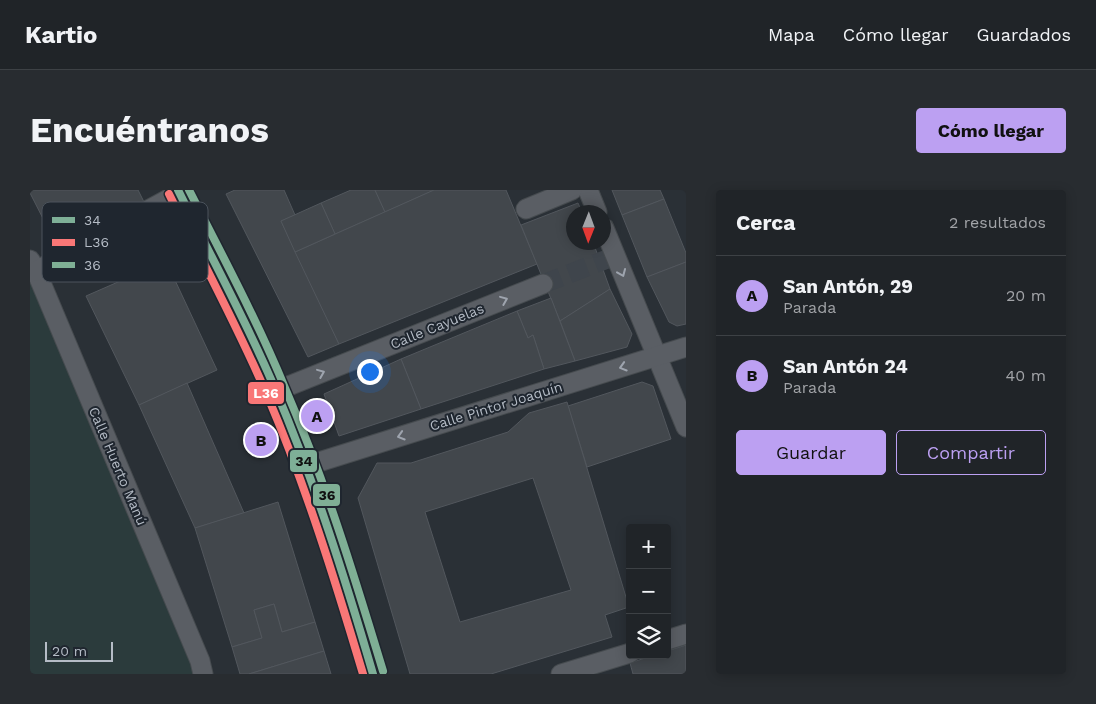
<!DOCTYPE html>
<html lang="es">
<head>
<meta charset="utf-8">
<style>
	:root { --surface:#202428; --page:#282c30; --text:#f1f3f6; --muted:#a2a4a8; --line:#3d4145; --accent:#bca0f2 }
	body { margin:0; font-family:"Work Sans",sans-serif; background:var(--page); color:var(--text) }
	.controls { position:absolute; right:15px; bottom:15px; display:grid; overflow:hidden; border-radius:5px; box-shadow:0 2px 12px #0003 }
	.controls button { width:45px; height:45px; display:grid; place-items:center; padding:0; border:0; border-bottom:1px solid var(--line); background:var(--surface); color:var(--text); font:25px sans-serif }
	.compass { position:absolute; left:536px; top:15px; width:45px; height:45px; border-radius:50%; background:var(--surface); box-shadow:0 2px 12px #0003; rotate:181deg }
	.scale { position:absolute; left:15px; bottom:12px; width:68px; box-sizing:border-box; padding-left:5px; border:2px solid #b5bcc6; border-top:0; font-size:14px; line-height:18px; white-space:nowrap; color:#b5bcc6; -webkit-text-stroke:4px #1f262f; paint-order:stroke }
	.you { position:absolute; left:339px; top:181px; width:18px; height:18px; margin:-12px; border:4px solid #fff; border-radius:50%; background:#1a73e8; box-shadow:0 0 0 8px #1a73e833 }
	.badge { display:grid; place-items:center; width:32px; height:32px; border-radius:50%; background:var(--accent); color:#111; font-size:16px; font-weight:700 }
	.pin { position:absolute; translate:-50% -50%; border:2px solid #fff; box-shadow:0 1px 5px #0006 }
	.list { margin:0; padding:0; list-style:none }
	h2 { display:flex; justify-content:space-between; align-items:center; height:65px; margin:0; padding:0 20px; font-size:21px }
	h2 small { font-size:16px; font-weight:400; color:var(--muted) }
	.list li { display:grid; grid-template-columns:32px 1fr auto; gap:15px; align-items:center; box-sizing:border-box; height:80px; padding:0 20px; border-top:1px solid var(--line) }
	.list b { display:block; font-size:19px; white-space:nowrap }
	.list p { margin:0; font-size:16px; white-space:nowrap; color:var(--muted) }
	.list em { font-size:16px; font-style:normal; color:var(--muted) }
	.actions { display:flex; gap:10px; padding:15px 20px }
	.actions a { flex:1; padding:11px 0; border:1px solid var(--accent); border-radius:5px; text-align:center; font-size:18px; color:var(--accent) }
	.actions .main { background:var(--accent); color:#111 }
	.icon { flex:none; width:28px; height:28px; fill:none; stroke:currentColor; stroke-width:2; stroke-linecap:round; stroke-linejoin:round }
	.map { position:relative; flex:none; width:656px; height:484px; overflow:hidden; border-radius:5px }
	header { display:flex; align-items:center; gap:30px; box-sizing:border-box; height:70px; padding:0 25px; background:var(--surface); border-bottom:1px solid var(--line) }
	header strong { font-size:24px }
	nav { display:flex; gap:28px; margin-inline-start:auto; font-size:18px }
	.intro { display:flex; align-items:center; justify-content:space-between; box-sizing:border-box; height:120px; padding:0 30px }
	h1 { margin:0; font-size:35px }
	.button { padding:12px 22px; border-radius:5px; background:var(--accent); color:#111; font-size:18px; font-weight:700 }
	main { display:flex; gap:30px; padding:0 30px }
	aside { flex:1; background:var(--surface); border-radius:5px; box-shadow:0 2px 12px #0003 }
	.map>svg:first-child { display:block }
	.green { fill:#2b3b3c }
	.building { fill:#42474c; stroke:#52575d; fill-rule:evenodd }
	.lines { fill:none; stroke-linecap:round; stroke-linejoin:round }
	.street-tunnel { stroke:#3f454c; stroke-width:19; stroke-dasharray:19 9; stroke-linecap:butt }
	.street-casing { stroke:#464b4f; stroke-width:21 }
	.secondary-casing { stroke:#484c53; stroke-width:29 }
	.street { stroke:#5a5e64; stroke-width:19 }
	.secondary { stroke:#5f6268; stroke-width:28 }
	.bus-1-casing { stroke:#1f262f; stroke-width:11 }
	.bus-2-casing { stroke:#1f262f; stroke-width:11 }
	.bus-3-casing { stroke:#1f262f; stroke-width:11 }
	.bus-1 { stroke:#7eaf97; stroke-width:8 }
	.bus-2 { stroke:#f97777; stroke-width:8 }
	.bus-3 { stroke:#7faf95; stroke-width:8 }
	.oneway { stroke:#9ea4ae }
	.labels { text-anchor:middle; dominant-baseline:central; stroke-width:4; stroke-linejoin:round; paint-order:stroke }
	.street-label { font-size:14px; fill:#b5bcc6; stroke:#1f262f }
	.key { fill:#1f262f; stroke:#4c535c; stroke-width:1 }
	.key-label { font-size:14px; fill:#b5bcc6 }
	.line-badge { stroke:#1f262f; stroke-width:2 }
	.badge-label { font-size:14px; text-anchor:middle; font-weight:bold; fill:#fff }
	.pale-badge-label { font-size:14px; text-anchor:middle; font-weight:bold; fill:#111 }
</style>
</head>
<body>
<header>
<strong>Kartio</strong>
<nav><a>Mapa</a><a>Cómo llegar</a><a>Guardados</a></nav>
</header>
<div class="intro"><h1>Encuéntranos</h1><a class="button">Cómo llegar</a></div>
<main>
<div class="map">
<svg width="656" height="484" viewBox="0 0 656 484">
	<rect width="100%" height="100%" fill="#2a3036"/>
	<polygon class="green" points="0,82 173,484 0,484"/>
	<g class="building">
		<polygon points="0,0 108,0 114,12 27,56 0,3"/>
		<polygon points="205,0 254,0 265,25 251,31 309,154 278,167 196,4"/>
		<polygon points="321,0 345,0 355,22 305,44 291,13"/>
		<polygon points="345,0 404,0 355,22"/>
		<polygon points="404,0 476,0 507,74 309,154 265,62"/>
		<polygon points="582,0 630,0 634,9 592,25"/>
		<polygon points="634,9 656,63 656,72 617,87 592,25"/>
		<polygon points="291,13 305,44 265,62 251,31"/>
		<polygon points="548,13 552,22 544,22 544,52 563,52 580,99 530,131 491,35"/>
		<polygon points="136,71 187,180 109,215 56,106"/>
		<polygon points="656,72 656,134 647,136 639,132 617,87"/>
		<polygon points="580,99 602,144 597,157 545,171 530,131"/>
		<polygon points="521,108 545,171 514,179 503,145 498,148 487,121"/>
		<polygon points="487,121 498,148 503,145 514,179 391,219 371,169"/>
		<polygon points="371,169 391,219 309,246 294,204"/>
		<polygon points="612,192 623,196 641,249 557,277 538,216"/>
		<polygon points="157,193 214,323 165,338 109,215"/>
		<path d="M537 212 599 417 575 425 582 447 461 484H380L328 308 347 273H381L478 242 499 223ZM503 288 541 400 430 432 395 322Z"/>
		<polygon points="248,312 285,432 252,442 244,414 224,420 232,448 202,457 165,338"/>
		<polygon points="244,414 252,442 285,432 294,461 219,484 210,484 202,457 232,448 224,420"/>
		<polygon points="656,455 656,484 603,484 600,473 624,465 637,465 637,461"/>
		<polygon points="294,461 301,484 219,484"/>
	</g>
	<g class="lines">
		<polyline class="street-tunnel" points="513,94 585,66"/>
		<defs>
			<g id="street">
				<polyline points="558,0 567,22"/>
				<polyline points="496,19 542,0"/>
				<polyline points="574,38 656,237"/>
				<polyline points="0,70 6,81 170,471 173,484"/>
				<polyline points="0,82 6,81 155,0"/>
				<polyline points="246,201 513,94"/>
				<polyline points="276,276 656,157"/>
				<polyline points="637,450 656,444"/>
				<polyline points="531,484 600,463"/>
			</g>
			<path id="secondary" d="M148 0C181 66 216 132 246 201 285 292 315 389 343 484"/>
		</defs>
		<use href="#street" class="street-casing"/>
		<use href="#secondary" class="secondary-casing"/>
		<use href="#street" class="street"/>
		<use href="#secondary" class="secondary"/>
		<defs>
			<path id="bus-1" d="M148 0C181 67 217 132 246 201 285 293 315 388 343 484"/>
			<path id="bus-2" d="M139 4C172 71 208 137 237 205 276 296 305 390 333 484"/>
			<path id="bus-3" d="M159 0C192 65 227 130 255 198 295 290 324 385 353 481"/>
		</defs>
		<use href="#bus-1" class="bus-1-casing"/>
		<use href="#bus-2" class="bus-2-casing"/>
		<use href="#bus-3" class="bus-3-casing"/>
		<use href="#bus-1" class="bus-1"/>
		<use href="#bus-2" class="bus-2"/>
		<use href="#bus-3" class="bus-3"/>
	</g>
	<defs><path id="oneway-chevron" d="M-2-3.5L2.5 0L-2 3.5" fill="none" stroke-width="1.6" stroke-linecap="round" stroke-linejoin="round" transform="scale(1.25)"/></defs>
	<g class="oneway">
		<use href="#oneway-chevron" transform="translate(592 83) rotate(67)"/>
		<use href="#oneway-chevron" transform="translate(474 110) rotate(-22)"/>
		<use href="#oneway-chevron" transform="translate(593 177) rotate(163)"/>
		<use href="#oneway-chevron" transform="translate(291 183) rotate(-22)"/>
		<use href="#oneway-chevron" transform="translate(371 246) rotate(163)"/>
	</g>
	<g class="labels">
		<g class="street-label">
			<text transform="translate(407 136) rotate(-22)">Calle Cayuelas</text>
			<text transform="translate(466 216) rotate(-17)">Calle Pintor Joaquín</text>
			<text transform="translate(88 276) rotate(67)">Calle Huerto Manú</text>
		</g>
	</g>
	<rect x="12" y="12" width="166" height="80" rx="8" class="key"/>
	<rect x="22" y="27" width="23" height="6" fill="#7eaf97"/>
	<rect x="22" y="49" width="23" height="7" fill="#f97777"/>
	<rect x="22" y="72" width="23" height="6" fill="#7faf95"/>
	<g class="key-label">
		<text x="54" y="35">34</text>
		<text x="54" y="57">L36</text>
		<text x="54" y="80">36</text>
	</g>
	<g class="line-badge">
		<rect x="217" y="191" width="38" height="24" rx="5" fill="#f97777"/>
		<rect x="259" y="259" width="29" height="24" rx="5" fill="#7eaf97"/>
		<rect x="282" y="293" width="29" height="24" rx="5" fill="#7faf95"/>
	</g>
	<g class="badge-label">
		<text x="236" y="208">L36</text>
	</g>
	<g class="pale-badge-label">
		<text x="274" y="276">34</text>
		<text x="297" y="310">36</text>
	</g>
</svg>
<div class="controls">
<button>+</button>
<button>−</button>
<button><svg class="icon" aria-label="layers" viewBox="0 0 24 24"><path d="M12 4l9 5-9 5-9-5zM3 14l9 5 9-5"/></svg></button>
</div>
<svg class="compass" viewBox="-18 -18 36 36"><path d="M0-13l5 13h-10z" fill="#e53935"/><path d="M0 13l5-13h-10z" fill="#a2a4a8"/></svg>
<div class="scale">20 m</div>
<div class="you"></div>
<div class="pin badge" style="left:287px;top:226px">A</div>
<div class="pin badge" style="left:231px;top:250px">B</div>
</div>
<aside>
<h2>Cerca<small>2 resultados</small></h2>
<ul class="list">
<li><span class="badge">A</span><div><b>San Antón, 29</b><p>Parada</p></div><em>20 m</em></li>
<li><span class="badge">B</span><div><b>San Antón 24</b><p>Parada</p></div><em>40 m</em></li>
</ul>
<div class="actions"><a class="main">Guardar</a><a>Compartir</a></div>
</aside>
</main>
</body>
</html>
